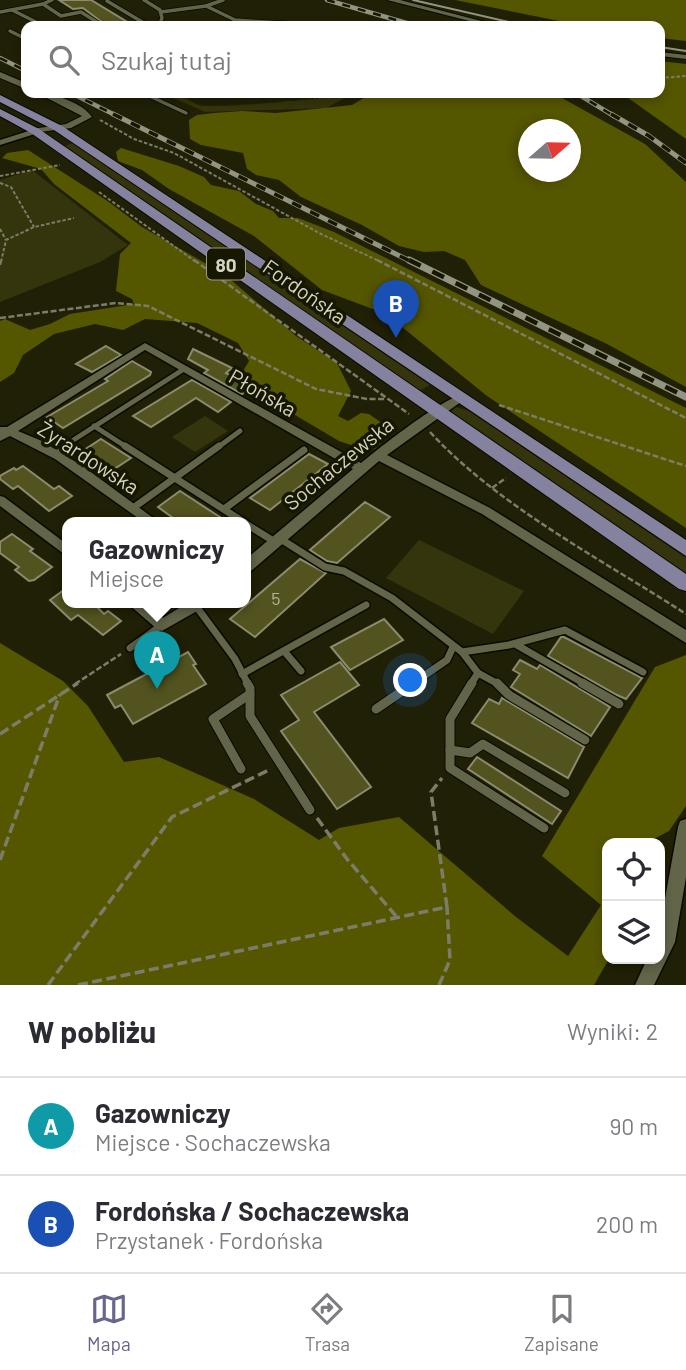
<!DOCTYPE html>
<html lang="pl">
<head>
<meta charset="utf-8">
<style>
	:root { --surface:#fff; --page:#f2f2f3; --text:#2b2b33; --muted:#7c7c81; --line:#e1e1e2; --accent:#68668c }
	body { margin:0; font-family:Barlow,sans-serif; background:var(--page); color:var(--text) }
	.controls { position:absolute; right:21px; bottom:21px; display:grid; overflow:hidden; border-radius:14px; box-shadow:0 4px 10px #0003 }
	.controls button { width:63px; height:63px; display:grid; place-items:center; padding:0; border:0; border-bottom:2px solid var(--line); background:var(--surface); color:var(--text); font:35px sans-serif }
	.compass { position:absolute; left:518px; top:119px; width:63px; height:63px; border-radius:50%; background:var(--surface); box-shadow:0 4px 10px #0003; rotate:70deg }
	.you { position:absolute; left:411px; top:681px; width:24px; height:24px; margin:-18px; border:5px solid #fff; border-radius:50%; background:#1a73e8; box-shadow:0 0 0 10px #1a73e833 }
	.badge { display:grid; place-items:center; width:46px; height:46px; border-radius:50%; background:var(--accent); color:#fff; font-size:23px; font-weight:700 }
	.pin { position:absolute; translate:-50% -58px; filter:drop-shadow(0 2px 4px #0008) }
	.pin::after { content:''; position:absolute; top:37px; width:24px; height:21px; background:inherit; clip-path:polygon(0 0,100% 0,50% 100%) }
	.popup { position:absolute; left:62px; top:517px; width:189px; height:91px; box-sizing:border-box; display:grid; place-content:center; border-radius:14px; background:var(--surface); filter:drop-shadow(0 2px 5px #0005); font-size:23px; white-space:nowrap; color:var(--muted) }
	.popup b { font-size:26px; color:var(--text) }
	.popup::after { content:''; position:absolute; left:50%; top:100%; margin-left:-14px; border:14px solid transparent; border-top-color:var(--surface) }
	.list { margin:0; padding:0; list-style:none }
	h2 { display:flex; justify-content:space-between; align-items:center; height:91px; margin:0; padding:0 28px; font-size:30px }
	h2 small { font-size:23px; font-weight:400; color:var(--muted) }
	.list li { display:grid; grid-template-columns:46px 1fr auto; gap:21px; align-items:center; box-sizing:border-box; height:98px; padding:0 28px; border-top:2px solid var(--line) }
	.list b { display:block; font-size:26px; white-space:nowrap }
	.list p { margin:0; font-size:23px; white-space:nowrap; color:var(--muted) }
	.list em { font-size:23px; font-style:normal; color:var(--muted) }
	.icon { flex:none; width:38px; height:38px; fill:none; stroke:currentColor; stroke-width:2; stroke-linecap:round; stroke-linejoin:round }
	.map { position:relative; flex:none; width:686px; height:985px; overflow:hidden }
	.search { position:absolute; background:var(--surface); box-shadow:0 4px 10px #0003; left:21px; right:21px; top:21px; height:77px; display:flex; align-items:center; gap:18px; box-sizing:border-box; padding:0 24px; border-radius:14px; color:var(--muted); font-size:26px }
	.sheet { height:287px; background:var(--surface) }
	nav { display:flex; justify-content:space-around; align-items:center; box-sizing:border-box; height:98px; border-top:2px solid var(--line); background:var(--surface); font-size:19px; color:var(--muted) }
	nav a { display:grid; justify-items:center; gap:4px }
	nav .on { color:var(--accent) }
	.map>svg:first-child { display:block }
	.green { fill:#34350c }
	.forest { fill:#555600; fill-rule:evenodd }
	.building { fill:#52531f; stroke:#8b8c6f; stroke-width:2 }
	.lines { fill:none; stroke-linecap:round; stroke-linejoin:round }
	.service-far3-casing { stroke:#0a0a00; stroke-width:5 }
	.service-far2-casing { stroke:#0a0a00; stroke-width:8 }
	.service-far1-casing { stroke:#0a0a00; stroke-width:10 }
	.service-casing { stroke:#0a0a00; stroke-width:11 }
	.minor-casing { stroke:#0a0a00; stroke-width:3 }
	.tertiary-casing { stroke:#0a0a00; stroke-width:2 }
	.primary-casing { stroke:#0a0a00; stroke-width:2 }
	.path-far2 { stroke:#7c7d69; stroke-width:2; stroke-dasharray:3.5 2; stroke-linecap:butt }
	.path-far1 { stroke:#7c7d69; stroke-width:2.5; stroke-dasharray:6 2.5; stroke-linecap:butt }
	.path { stroke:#7c7d69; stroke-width:3.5; stroke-dasharray:10 4.5; stroke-linecap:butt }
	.service-far3 { stroke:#636549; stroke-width:3.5 }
	.service-far2 { stroke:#636549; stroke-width:5 }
	.service-far1 { stroke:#636549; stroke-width:7 }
	.service { stroke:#636549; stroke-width:9 }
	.minor { fill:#636549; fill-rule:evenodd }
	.tertiary { fill:#636549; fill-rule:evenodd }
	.primary { fill:#85829f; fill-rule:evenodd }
	.tram { stroke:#939481; stroke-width:2 }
	.rail-far2-casing { stroke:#939481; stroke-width:4.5 }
	.rail-far1-casing { stroke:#939481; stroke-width:5 }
	.rail-casing { stroke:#939481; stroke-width:7 }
	.rail-far2 { stroke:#171700; stroke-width:2.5; stroke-dasharray:8; stroke-linecap:butt }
	.rail-far1 { stroke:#171700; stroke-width:3.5; stroke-dasharray:10; stroke-linecap:butt }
	.rail { stroke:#171700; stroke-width:4.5; stroke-dasharray:13; stroke-linecap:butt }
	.labels { text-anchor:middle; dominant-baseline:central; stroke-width:7; stroke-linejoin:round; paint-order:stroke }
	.number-label { font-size:18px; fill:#b2b49b }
	.shield { fill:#171700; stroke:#9a9b89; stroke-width:2 }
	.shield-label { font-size:19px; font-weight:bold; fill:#d2d4c4 }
	.street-label { font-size:21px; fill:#d2d4c4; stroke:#171700 }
</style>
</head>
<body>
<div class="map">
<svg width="686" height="985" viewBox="0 0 686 985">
	<rect width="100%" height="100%" fill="#202006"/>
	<g class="green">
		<path d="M162 93H185L180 95C186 98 195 104 199 105 210 109 305 100 322 98L324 93H342L345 98 326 108 205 112Z"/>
		<polygon points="74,143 430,385 419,391 64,146"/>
		<polygon points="32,170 128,245 100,262 0,302 0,180"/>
		<polygon points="456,407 469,411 686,558 686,574 451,414 449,410"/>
		<polygon points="205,416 228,431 195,452 172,437"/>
		<polygon points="419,540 524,591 493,634 386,578"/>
	</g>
	<g class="forest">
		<polygon points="455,0 686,0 686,41 660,38 660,26 584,26"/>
		<polygon points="660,61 686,64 686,139 621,93 660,93"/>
		<path d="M360 93H553L645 144 686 182V387L607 344 481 285 465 260 444 251 424 252 399 246 362 225 301 197 279 180 256 175 247 169 243 153 201 145 190 139 189 120 197 115 214 113 242 111 276 113 352 105 367 96ZM528 130H570V172H528Z"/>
		<polygon points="121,148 179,166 204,177 211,185 239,191 256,204 273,211 279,218 298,218 334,232 686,408 686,528 487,396 386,314 322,290 254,236 169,189 142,170 118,161 116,152"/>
		<polygon points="28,150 109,202 142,227 224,274 296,336 337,363 351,391 338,416 348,421 361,413 369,414 393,431 375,449 357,447 339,441 273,402 243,371 249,361 238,343 197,323 145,319 123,330 95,324 54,334 23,355 14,373 0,382 0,321 5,319 30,330 50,324 70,314 134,304 132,299 116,291 120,254 131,243 54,184 41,169 2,158 7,153"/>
		<polygon points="0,643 63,681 88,706 124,762 159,757 254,799 319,840 339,828 399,817 516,917 568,956 601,905 542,856 655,667 686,655 686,806 669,831 646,843 607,843 607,959 609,959 594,985 0,985"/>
	</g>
	<g class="building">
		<polygon points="59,0 91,0 134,26 107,26 83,8 73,9"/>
		<polygon points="106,346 121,355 92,372 76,364"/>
		<polygon points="193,349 232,368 226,373 252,387 242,394 204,373 208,370 188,359"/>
		<polygon points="132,361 151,372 150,375 63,428 47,417 108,381 105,379"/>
		<polygon points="192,380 231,402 218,412 196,398 151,427 133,416"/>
		<polygon points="101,439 131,458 108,473 78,454"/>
		<polygon points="309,454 328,464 270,510 250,498"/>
		<polygon points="23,466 54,489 59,486 72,496 49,511 18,486 13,489 0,479 0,476 14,468 16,470"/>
		<polygon points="180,491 229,523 180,523 158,507"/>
		<polygon points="365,502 390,517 337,563 327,561 310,550"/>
		<polygon points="12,534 33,549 30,551 52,567 34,580 29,581 15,570 19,567 0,553 0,542"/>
		<polygon points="300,559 326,573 255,637 230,619"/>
		<polygon points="68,587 68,603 93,603 104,614 108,611 121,621 103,635 78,615 71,620 50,600"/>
		<polygon points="384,619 403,640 350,670 331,647"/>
		<polygon points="561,637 564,637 642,678 626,699 617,695 548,656"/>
		<polygon points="188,652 196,664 193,665 206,684 133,724 121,705 115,708 107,695"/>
		<polygon points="520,660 537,669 540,665 610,707 591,736 511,687 520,674 513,670"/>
		<polygon points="340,662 359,685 314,712 371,787 337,809 281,731 299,720 281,695"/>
		<polygon points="502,698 584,747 568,778 472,723 489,699 499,704"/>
		<polygon points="477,757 561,811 552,824 468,769"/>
	</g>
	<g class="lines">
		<defs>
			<g id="service-far3">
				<polyline points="52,0 43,4 61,16 81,12 103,26"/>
				<polyline points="144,0 160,10 162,18 159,26"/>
				<polyline points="223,0 206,6 235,20 326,26"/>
				<polyline points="107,1 149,26"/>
				<polyline points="12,10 44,26"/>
				<polyline points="0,12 43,4"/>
				<polyline points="161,12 206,6"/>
				<polyline points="10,31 26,39"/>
				<polyline points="143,93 186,113"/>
				<polyline points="315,97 317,93"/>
			</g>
			<g id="service-far2">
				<polyline points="94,426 128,448"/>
				<polyline points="61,448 184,369"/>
				<polyline points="217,448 240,431"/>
			</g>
			<g id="service-far1">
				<polyline points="125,446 245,523"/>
				<polyline points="53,453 64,446"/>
				<polyline points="133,508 219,446"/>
				<polyline points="224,509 304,450"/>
				<polyline points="246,524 275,542"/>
				<polyline points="279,538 325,567 344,571 392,598 462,652 509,645 565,630 643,672"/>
				<polyline points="196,606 235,659 248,684"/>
				<polyline points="515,644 585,684"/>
				<polyline points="130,648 162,625"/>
				<polyline points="284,651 301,671"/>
				<polyline points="462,652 478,673 498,684"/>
				<polyline points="242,674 366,605"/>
				<polyline points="412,684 447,660 453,647"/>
				<polyline points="471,684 478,673"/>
			</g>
			<g id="service">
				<polyline points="247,683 250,688 250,716 310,810"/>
				<polyline points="472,683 450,719 450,768 544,828"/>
				<polyline points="497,683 509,695 585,740"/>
				<polyline points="582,683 619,704"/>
				<polyline points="376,709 414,683"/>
				<polyline points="450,750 470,753 483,744 565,793"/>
				<polyline points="241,769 213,719 250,694"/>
			</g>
			<g id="minor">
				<polygon points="35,129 38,129 38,133 0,145 0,140"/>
				<path d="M145 343 361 463C378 449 448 393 465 395L466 397 465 399 387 455 490 508 686 630V643L482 514 379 461 251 571 246 572V559L353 469 145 350 18 431 42 441 84 467 160 523H145L55 459 10 436 0 441V427H7Z"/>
				<polygon points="0,496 4,497 68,545 68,557 0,506"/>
				<polygon points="127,603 144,603 163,618 187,603 206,603 204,607 162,631 157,629"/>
				<polygon points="686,819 686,877 675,942 654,985 635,985 647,959 660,959 660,926 678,827 680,821"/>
			</g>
			<g id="tertiary">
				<polygon points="387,0 400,0 501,26 489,26"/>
				<polygon points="660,52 686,55 686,59 660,56"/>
				<polygon points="0,72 26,83 26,89 0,78"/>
				<path d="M37 93C53 93 83 103 92 117L71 128 32 133V129L66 124 82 116Z"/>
			</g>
			<g id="primary">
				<polygon points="0,95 62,126 686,540 686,556 54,130 0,102"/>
				<polygon points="0,109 39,129 686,574 686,591 679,589 31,133 0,116"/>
			</g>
		</defs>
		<use href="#service-far3" class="service-far3-casing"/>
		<use href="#service-far2" class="service-far2-casing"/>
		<use href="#service-far1" class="service-far1-casing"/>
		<use href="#service" class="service-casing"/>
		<use href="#minor" class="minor-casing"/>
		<use href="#tertiary" class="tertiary-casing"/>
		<use href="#primary" class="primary-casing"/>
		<g class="path-far2">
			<polyline points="660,78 686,76"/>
			<polyline points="100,120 134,139 174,153 319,233 381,262"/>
			<polyline points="0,176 60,165"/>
			<polyline points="0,183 11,187 34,227"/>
			<polyline points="99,192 196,262"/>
			<polyline points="0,229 6,240"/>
			<polyline points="1,262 6,240 34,227 74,218"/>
		</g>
		<g class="path-far1">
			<polyline points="194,260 409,414"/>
			<polyline points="377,260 686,418"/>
			<polyline points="0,265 1,260"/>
			<polyline points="0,318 116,303 148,306 316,389 367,399 386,399"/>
			<polyline points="499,405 686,466"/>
			<path d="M430 432C498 506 601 559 686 614"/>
			<polyline points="492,488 506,478"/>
			<polyline points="75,684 121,654"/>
		</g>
		<g class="path">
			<polyline points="0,734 78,683"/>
			<polyline points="317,818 347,859 396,916"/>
			<polyline points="0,860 60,694"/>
			<polyline points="48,985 172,817 271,769"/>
			<polyline points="78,985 447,907 431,792 442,778"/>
			<polyline points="439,985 450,960 447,907"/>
		</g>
		<use href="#service-far3" class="service-far3"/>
		<use href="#service-far2" class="service-far2"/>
		<use href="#service-far1" class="service-far1"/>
		<use href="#service" class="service"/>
		<use href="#minor" class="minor"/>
		<use href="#tertiary" class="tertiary"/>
		<use href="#primary" class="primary"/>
		<g class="tram">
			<polyline points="413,0 526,26"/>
			<polyline points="660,47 686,51"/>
		</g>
		<defs>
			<g id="rail-far2">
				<polyline points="327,0 417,26"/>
				<polyline points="0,58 26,71"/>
				<polyline points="71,93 117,116"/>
				<polyline points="576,93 614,116"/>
			</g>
			<g id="rail-far1">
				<polyline points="113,114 412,262"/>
				<polyline points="611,114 649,136 686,163"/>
			</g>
			<polyline id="rail" points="409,260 686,397"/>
		</defs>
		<use href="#rail-far2" class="rail-far2-casing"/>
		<use href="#rail-far1" class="rail-far1-casing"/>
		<use href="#rail" class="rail-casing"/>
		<use href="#rail-far2" class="rail-far2"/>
		<use href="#rail-far1" class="rail-far1"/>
		<use href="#rail" class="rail"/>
	</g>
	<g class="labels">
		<g class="number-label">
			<text x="276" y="598">5</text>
		</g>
		<rect class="shield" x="207" y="248.5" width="38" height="31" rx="5"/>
		<g class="shield-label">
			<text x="226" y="264">80</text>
		</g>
		<g class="street-label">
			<text transform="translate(305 291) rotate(35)">Fordońska</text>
			<text transform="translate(263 392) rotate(30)">Płońska</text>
			<text transform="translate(89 457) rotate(33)">Żyrardowska</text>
			<text transform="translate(338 463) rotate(-39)">Sochaczewska</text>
		</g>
	</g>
</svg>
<div class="controls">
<button><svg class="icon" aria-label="locate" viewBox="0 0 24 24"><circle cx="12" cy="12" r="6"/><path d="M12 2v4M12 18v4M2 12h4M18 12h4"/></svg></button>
<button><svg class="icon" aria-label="layers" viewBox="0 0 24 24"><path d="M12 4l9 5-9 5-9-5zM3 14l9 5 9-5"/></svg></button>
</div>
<svg class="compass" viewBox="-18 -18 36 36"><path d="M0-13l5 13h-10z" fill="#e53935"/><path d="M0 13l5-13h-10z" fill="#7c7c81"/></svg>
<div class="you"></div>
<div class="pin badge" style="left:157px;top:689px;background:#0f9aa8">A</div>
<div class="popup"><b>Gazowniczy</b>Miejsce</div>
<div class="pin badge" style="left:396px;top:338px;background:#1a4fb4">B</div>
<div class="search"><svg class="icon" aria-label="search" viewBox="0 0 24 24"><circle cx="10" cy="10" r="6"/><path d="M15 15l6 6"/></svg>Szukaj tutaj</div>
</div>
<section class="sheet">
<h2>W pobliżu<small>Wyniki: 2</small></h2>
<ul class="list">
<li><span class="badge" style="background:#0f9aa8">A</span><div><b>Gazowniczy</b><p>Miejsce · Sochaczewska</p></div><em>90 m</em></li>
<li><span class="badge" style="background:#1a4fb4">B</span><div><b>Fordońska / Sochaczewska</b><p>Przystanek · Fordońska</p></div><em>200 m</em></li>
</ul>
</section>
<nav>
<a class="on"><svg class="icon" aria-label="map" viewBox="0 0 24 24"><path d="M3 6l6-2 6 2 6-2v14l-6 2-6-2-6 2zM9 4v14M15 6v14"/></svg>Mapa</a>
<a><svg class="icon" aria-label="directions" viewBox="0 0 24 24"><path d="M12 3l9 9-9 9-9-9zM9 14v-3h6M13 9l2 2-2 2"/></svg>Trasa</a>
<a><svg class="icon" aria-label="saved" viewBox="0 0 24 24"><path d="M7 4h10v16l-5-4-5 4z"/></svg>Zapisane</a>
</nav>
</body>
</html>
